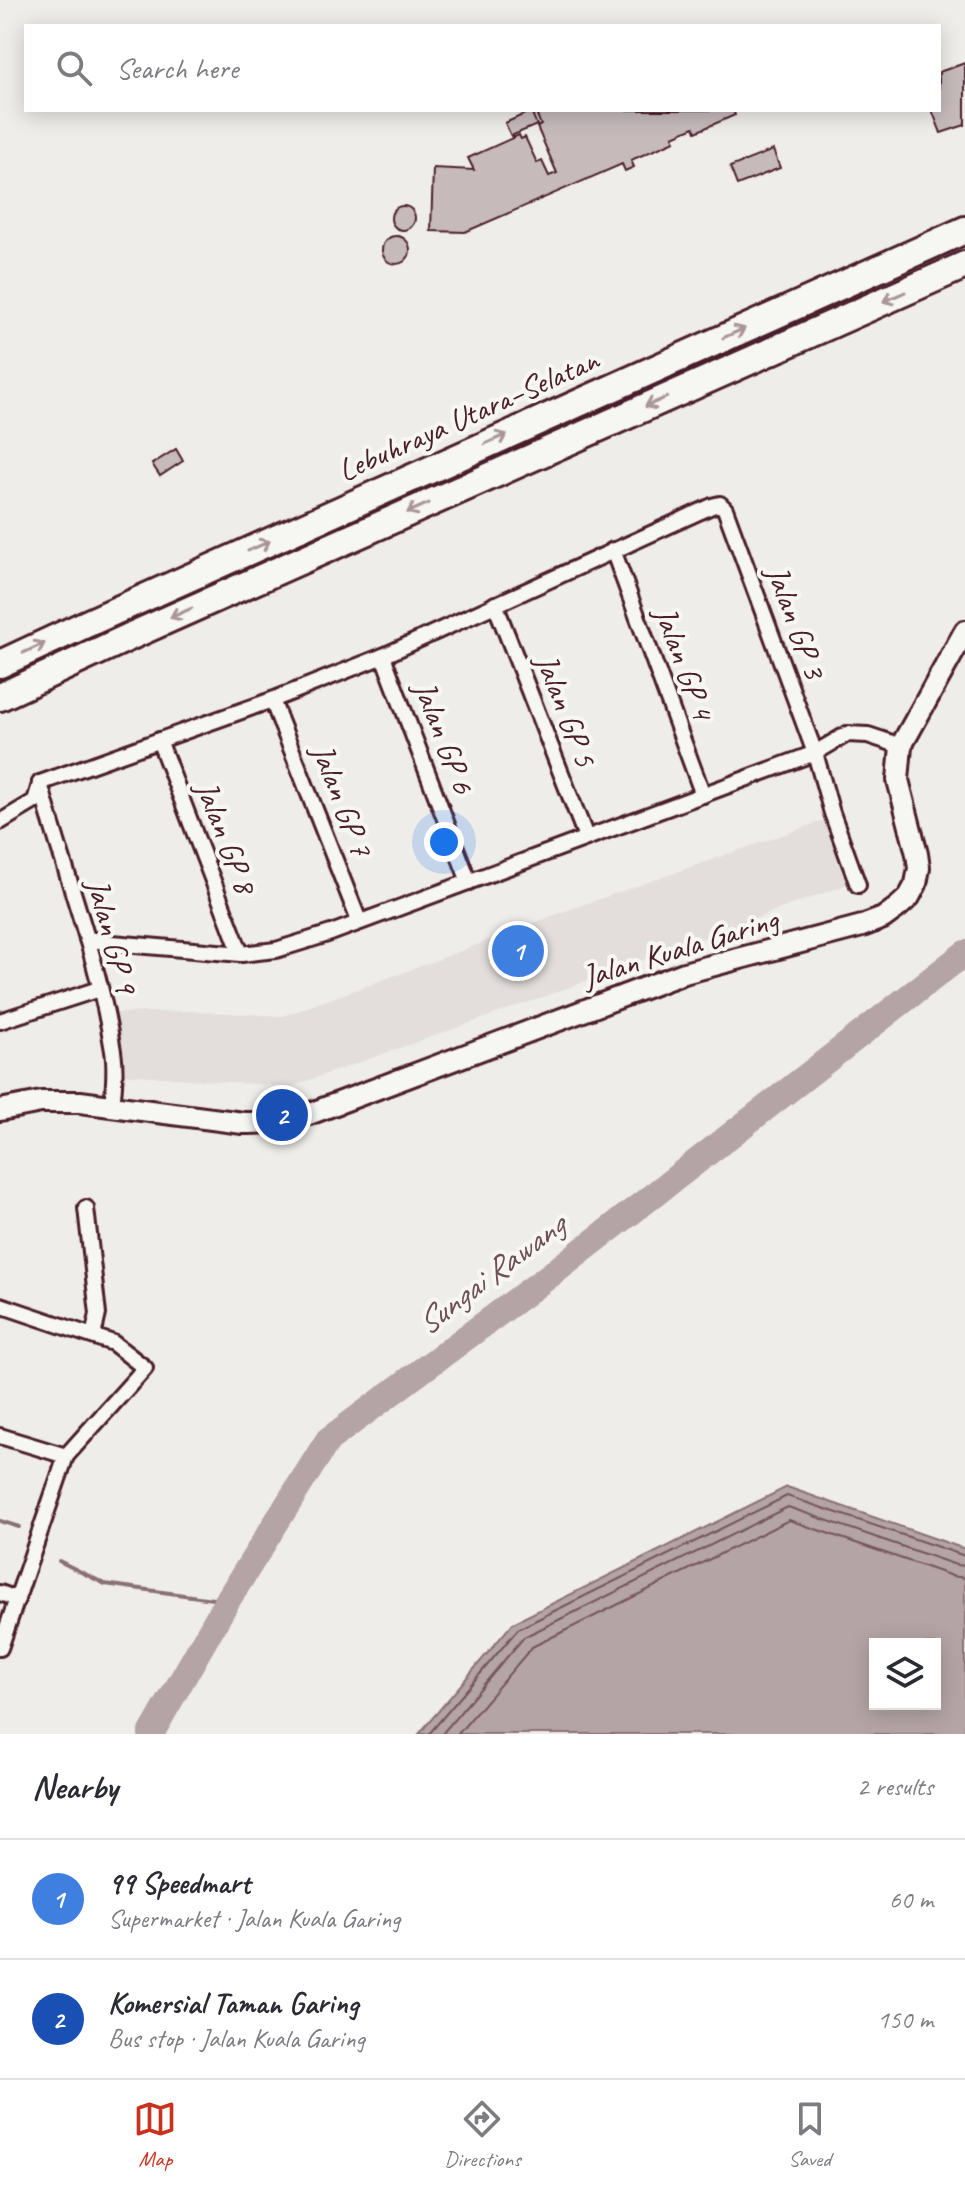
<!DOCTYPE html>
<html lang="en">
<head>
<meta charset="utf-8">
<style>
	:root { --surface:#fff; --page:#f2f2f3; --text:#2b2b33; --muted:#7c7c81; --line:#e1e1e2; --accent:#c8321e }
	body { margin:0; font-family:Caveat,sans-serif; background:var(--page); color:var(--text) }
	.controls { position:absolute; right:24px; bottom:24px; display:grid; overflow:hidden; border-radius:0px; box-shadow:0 4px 20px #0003 }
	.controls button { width:72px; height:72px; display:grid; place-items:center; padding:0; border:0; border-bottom:2px solid var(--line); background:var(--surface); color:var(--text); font:40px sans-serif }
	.you { position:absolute; left:444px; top:842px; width:28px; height:28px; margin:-20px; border:6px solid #fff; border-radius:50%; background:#1a73e8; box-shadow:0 0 0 12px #1a73e833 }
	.badge { display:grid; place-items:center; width:52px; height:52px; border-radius:50%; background:var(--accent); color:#fff; font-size:26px; font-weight:700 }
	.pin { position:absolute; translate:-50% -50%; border:4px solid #fff; box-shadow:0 2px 8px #0006 }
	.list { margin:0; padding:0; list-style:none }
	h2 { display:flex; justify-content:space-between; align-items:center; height:104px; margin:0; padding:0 32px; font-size:34px }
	h2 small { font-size:26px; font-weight:400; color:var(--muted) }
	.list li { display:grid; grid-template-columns:52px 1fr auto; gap:24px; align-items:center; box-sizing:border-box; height:120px; padding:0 32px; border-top:2px solid var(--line) }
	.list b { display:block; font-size:30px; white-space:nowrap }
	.list p { margin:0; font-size:26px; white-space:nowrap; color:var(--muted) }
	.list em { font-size:26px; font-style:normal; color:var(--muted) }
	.icon { flex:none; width:44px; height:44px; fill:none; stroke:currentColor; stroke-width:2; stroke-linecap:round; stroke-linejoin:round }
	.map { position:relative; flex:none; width:965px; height:1734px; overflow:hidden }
	.search { position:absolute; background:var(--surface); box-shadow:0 4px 20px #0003; left:24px; right:24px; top:24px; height:88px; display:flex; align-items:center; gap:20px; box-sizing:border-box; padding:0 28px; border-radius:0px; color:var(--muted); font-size:30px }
	.sheet { height:344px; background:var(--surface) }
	nav { display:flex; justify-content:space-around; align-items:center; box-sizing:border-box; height:112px; border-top:2px solid var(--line); background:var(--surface); font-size:22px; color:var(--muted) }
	nav a { display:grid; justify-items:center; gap:4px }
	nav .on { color:var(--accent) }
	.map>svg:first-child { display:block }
	.built { fill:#e3dedc }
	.water { fill:#b4a4a5; stroke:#8a6f74; stroke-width:2; fill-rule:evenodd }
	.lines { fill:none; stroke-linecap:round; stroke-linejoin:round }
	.shore { stroke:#74545c; stroke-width:2 }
	.stream { stroke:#8a6f74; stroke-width:4 }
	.river { stroke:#b4a4a5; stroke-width:26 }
	.building { fill:#c6babb; stroke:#4a1f2b; stroke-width:2 }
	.street-casing { stroke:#4a1f2b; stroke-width:20 }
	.secondary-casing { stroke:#4a1f2b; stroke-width:26 }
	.highway-casing { stroke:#4a1f2b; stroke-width:32 }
	.street { stroke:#f6f6f2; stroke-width:14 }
	.secondary { stroke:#f6f6f2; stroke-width:20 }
	.highway { stroke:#f6f6f2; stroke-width:26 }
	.oneway { stroke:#a99598 }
	.labels { text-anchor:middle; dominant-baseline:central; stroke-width:8; stroke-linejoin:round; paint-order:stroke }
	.street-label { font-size:32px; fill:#4a1f2b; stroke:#f6f6f2 }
	.water-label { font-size:34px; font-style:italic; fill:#6f4e56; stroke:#f6f6f2 }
</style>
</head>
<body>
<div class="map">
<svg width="965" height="1734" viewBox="0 0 965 1734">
	<rect width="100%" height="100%" fill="#efedea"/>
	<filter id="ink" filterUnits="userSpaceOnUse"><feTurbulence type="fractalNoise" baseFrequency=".0125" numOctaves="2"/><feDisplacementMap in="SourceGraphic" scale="16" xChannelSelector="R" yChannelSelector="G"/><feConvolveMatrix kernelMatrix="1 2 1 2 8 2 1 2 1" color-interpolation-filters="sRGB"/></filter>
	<g filter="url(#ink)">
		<polygon class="built" points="828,819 851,883 535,1000 290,1087 123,1074 110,1013 188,1011 283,1016 437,960 562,912"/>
		<path class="water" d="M787 1487 965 1549V1734H419L513 1623ZM875 1644H935V1704H875Z"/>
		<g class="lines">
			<g class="shore">
				<polyline points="429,1734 518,1629 787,1496 965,1556"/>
				<polyline points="442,1734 524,1637 788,1507 956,1565 965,1566"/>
				<polyline points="458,1734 532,1647 789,1520 952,1576 965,1578"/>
			</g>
			<g class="stream">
				<polyline points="0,1521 19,1527"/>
				<polyline points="59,1561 105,1584 227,1601"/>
			</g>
			<polyline class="river" points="151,1734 227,1601 328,1440 557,1270 965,953"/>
		</g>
		<g class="building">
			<polygon points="965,63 965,125 941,133 932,110 939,110 939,72"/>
			<polygon points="538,110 733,110 735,115 696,132 694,127 673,136 675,141 631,160 634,167 625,171 622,164 465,232 431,231 433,168 474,170 468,158 519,135 521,139 525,137 537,163 542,161 549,176 557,173 537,127 541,125 535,111"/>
			<polygon points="531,111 537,125 511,136 505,123"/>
			<polygon points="773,150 780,168 737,185 730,167"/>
			<circle cx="403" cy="218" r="12"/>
			<circle cx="396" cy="250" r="14"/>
			<polygon points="176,449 183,461 160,476 152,464"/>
		</g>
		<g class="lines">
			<defs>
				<g id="street">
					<polyline points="613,550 703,795"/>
					<polyline points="495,604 586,837"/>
					<polyline points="383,656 469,882"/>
					<polyline points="272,700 359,921"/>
					<polyline points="159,740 241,954"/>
					<polyline points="40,783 272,700 383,656 712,506 720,504 725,509 815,753 832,813 858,885"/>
					<path d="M40 783C64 872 99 959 113 1051 116 1069 114 1088 112 1106"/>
					<polyline points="0,822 35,801 40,784"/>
					<polyline points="87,939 112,943 241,954 276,950 331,933 815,753 847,734 868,735 901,746"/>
					<polyline points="0,1021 99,989"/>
					<polyline points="86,1208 98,1314 93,1336"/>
					<polyline points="0,1305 113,1343 145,1368 66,1456 0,1436"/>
					<polyline points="0,1593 17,1599"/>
					<polyline points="0,1648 66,1456"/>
				</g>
				<path id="secondary" d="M0 1110 41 1102H80L243 1123C266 1124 286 1120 309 1114L684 973 862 926 883 918 898 907 909 897 916 884 919 868 917 854 898 780 901 746 965 631"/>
				<g id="highway">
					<polyline points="0,664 86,624 965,230"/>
					<polyline points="0,697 140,632 965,265"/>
				</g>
			</defs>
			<use href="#street" class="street-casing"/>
			<use href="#secondary" class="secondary-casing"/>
			<use href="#highway" class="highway-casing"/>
			<use href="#street" class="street"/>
			<use href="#secondary" class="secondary"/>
			<use href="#highway" class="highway"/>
		</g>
		<defs><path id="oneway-shaft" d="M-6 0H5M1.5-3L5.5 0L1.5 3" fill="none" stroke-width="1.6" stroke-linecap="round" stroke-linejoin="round" transform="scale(2)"/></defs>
		<g class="oneway">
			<use href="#oneway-shaft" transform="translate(894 297) rotate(156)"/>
			<use href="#oneway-shaft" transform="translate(734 333) rotate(-24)"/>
			<use href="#oneway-shaft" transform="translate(656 402) rotate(156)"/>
			<use href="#oneway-shaft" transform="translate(496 439) rotate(-24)"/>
			<use href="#oneway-shaft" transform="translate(418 508) rotate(156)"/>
			<use href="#oneway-shaft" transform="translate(259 546) rotate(-24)"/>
			<use href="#oneway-shaft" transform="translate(181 613) rotate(156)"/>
			<use href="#oneway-shaft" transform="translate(34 648) rotate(-25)"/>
		</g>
	</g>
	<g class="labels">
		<g class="street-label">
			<text transform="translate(468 415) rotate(-24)">Lebuhraya Utara–Selatan</text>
			<text transform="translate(796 622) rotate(70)">Jalan GP 3</text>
			<text transform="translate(684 663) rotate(70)">Jalan GP 4</text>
			<text transform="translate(566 710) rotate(69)">Jalan GP 5</text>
			<text transform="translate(444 737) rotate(69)">Jalan GP 6</text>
			<text transform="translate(342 800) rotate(69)">Jalan GP 7</text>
			<text transform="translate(226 837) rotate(69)">Jalan GP 8</text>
			<text transform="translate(112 936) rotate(75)">Jalan GP 9</text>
			<text transform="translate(680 948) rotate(-17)">Jalan Kuala Garing</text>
		</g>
		<g class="water-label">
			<text transform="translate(490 1274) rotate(-37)">Sungai Rawang</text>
		</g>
	</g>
</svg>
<div class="controls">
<button><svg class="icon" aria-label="layers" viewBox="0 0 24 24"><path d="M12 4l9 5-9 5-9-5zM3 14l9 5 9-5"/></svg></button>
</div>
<div class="you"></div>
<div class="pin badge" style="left:518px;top:951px;background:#3f7fe0">1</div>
<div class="pin badge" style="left:282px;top:1115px;background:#1a4fb4">2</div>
<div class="search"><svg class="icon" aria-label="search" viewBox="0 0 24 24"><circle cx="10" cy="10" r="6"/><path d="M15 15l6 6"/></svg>Search here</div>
</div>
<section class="sheet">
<h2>Nearby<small>2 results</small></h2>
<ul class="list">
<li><span class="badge" style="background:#3f7fe0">1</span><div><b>99 Speedmart</b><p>Supermarket · Jalan Kuala Garing</p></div><em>60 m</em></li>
<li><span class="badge" style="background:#1a4fb4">2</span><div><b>Komersial Taman Garing</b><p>Bus stop · Jalan Kuala Garing</p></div><em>150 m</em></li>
</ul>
</section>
<nav>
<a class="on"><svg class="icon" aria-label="map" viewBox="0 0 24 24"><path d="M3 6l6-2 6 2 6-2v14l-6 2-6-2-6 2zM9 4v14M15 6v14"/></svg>Map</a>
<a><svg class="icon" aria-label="directions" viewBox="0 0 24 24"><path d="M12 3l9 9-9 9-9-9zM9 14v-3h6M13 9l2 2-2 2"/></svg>Directions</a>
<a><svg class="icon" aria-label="saved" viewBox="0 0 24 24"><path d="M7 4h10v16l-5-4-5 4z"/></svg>Saved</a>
</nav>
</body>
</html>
